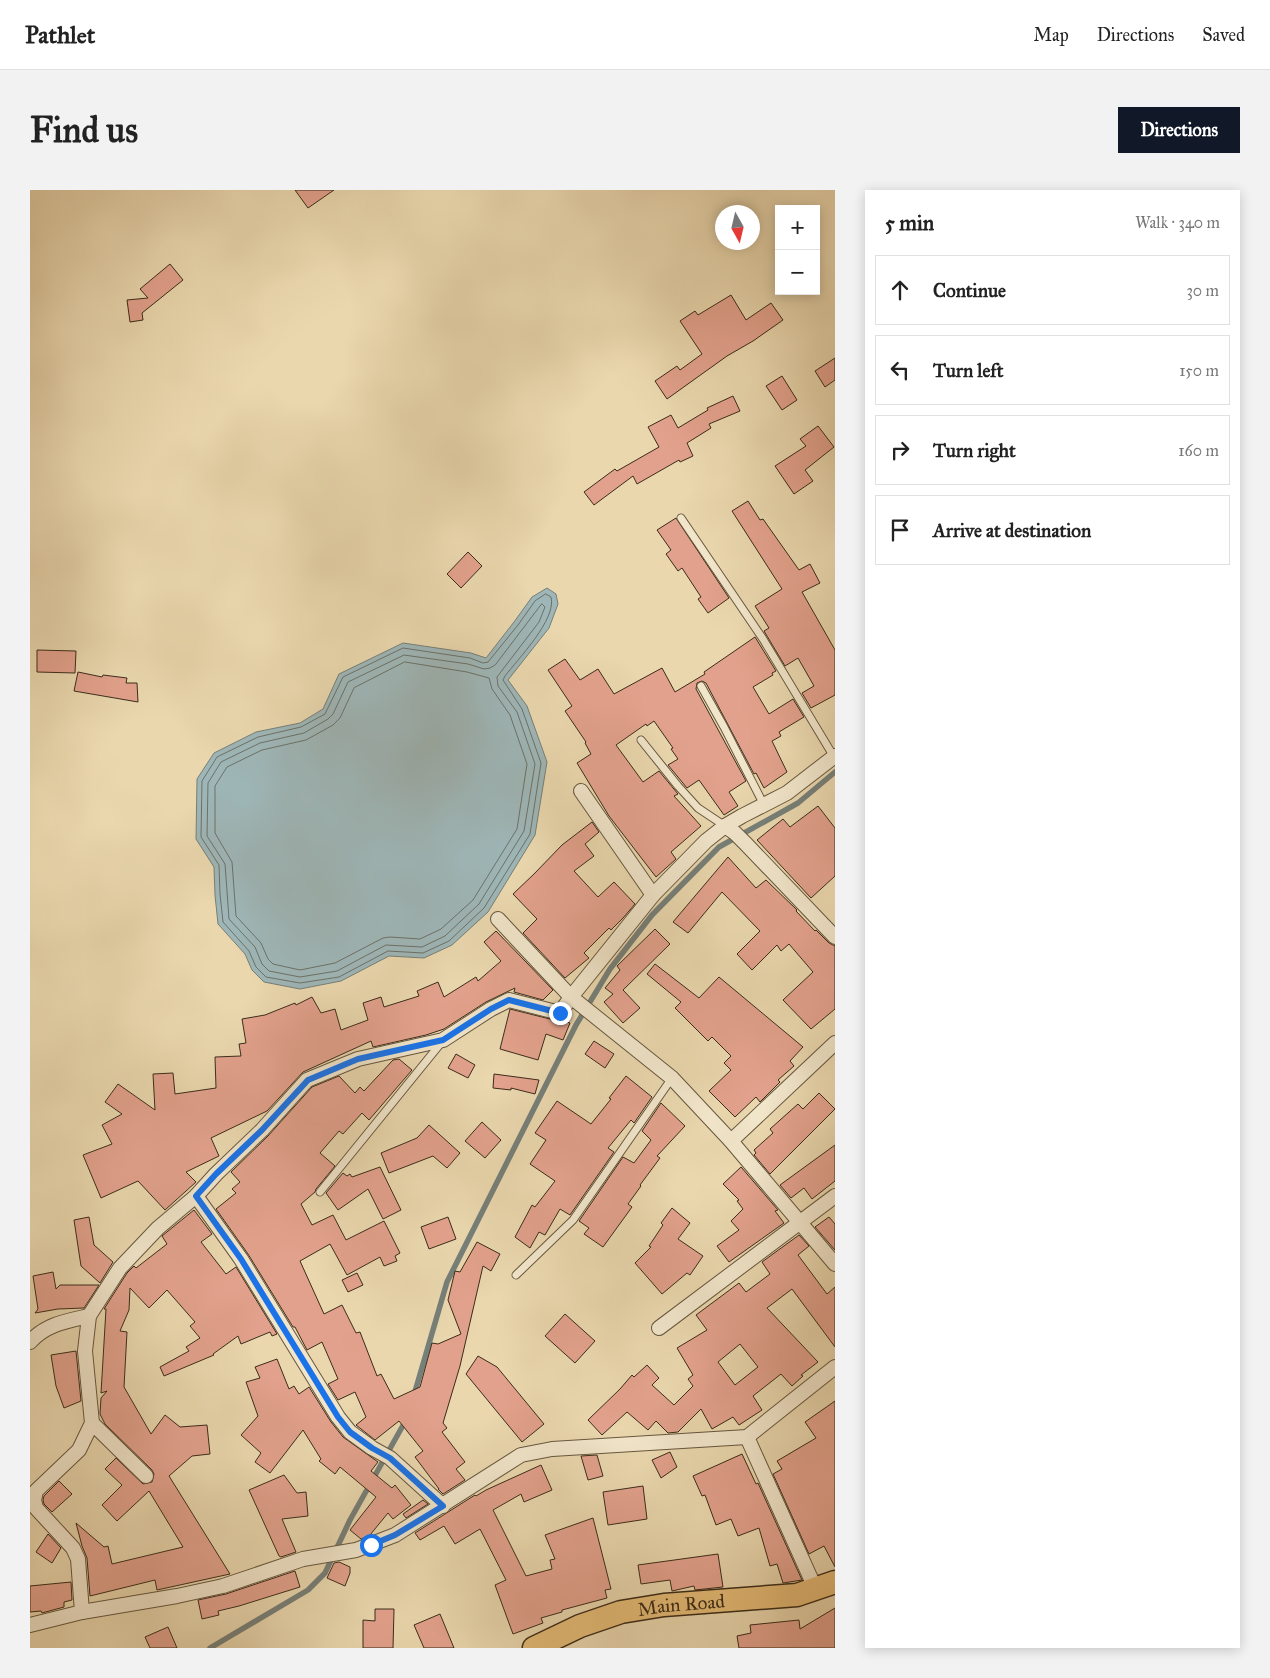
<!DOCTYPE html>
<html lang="en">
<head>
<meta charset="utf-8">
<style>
	:root { --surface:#fff; --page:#f2f2f2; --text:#222; --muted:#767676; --line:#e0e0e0; --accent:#111827 }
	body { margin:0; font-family:"IM FELL Great Primer",serif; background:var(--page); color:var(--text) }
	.controls { position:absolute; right:15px; top:15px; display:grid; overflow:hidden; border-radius:0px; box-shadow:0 2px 12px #0003 }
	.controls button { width:45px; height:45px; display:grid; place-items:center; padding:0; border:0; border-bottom:1px solid var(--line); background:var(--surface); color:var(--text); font:25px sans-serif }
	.compass { position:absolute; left:685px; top:15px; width:45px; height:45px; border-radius:50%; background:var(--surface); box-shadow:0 2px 12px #0003; rotate:172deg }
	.stop { position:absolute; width:15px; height:15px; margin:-11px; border:4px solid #1a73e8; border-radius:50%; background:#fff }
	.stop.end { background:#1a73e8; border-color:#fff; box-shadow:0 1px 5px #0008 }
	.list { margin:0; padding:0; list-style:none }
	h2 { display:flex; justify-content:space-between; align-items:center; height:65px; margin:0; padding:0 20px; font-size:21px }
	h2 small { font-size:16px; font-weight:400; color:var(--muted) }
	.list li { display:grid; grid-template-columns:32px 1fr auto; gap:15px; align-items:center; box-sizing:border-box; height:70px; margin:0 10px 10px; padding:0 10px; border:1px solid var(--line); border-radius:0px }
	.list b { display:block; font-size:19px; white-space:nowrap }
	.list em { font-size:16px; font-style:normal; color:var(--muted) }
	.icon { flex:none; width:28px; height:28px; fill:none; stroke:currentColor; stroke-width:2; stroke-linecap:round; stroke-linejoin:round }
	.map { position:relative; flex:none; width:805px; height:1458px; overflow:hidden; border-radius:0px }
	header { display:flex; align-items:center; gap:30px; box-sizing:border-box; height:70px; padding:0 25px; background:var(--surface); border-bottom:1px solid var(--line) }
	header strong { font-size:24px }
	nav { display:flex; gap:28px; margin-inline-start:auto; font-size:18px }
	.intro { display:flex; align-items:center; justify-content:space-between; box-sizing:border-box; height:120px; padding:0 30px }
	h1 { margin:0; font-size:35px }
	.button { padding:12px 22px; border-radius:0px; background:var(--accent); color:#fff; font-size:18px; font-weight:700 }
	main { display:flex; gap:30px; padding:0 30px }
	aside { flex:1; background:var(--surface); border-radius:0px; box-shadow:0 2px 12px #0003 }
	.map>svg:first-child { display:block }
	.water { fill:#9eb6b7; stroke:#767f78 }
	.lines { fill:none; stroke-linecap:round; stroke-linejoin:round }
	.shore { stroke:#6c7168; stroke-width:1 }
	.stream { stroke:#767f78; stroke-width:5.5 }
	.building { fill:#e2a18c; stroke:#3b2c19; fill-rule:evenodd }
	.lane-casing { stroke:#67573e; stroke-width:9 }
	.street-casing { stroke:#67573e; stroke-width:16 }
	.primary-casing { stroke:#3b2c19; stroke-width:25 }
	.lane { stroke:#f1e5ca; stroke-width:7 }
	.street { stroke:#f1e5ca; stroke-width:14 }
	.primary { stroke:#e5bc77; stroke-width:22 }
	.route { stroke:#1a73e8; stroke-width:6 }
	.labels { text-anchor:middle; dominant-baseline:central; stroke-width:4; stroke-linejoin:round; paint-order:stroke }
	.street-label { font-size:19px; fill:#3b2c19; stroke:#f1e5ca }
</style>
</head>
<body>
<header>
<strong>Pathlet</strong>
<nav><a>Map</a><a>Directions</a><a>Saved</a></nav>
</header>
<div class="intro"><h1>Find us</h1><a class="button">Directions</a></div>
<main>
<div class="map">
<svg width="805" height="1458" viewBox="0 0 805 1458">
	<rect width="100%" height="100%" fill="#ead7ae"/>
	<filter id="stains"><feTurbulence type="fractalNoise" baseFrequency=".004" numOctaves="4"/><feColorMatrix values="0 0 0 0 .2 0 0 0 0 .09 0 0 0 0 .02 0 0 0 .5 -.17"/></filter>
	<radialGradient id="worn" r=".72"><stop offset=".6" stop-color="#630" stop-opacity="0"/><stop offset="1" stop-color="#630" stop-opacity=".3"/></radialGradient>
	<polygon class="water" points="517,398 526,404 528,414 519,438 478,490 497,516 517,572 505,645 458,722 422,755 394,768 359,766 311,791 270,799 234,792 222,780 215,764 188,734 185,705 184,677 166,649 167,589 184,563 226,542 270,533 293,519 309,484 373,453 441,463 456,468 484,432 502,407"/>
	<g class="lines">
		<g class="shore">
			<path d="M516 404 521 407C527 429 488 469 475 486L473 490 492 519 511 573 500 644 454 718 419 751 393 763 358 761 309 787 270 793 236 787 226 777 219 761 193 732 190 704 189 675 171 647 172 591 187 567 228 547 271 537 295 524 313 487 373 458 440 468 453 473 458 472 488 435 505 411Z"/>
			<polygon points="512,414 515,417 509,432 467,487 468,496 487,522 505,574 494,641 449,714 415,746 392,757 356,755 307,781 270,787 239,781 232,774 225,757 199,729 195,674 177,646 178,593 191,572 230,553 274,543 298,529 303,524 318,492 374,465 438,474 454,479 460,478 465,475"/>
			<polygon points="375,472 437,482 459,488 462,499 480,525 497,574 487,639 443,710 411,739 390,749 360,747 353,748 305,773 270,780 243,774 238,769 231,753 206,726 202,672 185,643 185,596 197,577 232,560 276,550 303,535 310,528 324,498"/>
		</g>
		<g class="stream">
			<polyline points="384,1205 417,1092 546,835 580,779 622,725 689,657 768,613 805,582"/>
			<polyline points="180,1458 278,1400 295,1383 320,1330 376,1230"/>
		</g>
	</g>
	<g class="building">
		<polygon points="265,0 304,0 278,18"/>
		<polygon points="140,74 153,90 112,123 113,130 100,132 97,110 118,108 110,99"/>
		<polygon points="701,105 716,130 741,113 753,130 723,151 697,166 637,209 625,191 647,176 650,180 672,164 650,131 665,121 668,125"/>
		<polygon points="805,168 805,190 795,197 785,181"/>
		<polygon points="752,186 767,210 752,220 736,196"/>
		<polygon points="703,206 710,221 679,234 681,238 657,253 663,266 650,272 649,270 607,294 603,286 564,315 554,302 585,279 587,281 629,257 618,237 641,225 648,238 678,220 677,218"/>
		<polygon points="788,236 804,257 775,280 783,291 764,304 745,276 776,256 770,249"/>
		<polygon points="718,311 730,330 733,329 769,380 780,374 790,393 772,402 805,460 805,505 781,518 772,503 784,496 768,468 755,476 734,441 739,438 725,416 752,399 702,321"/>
		<polygon points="646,328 699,408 678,423 668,409 671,407 652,378 648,381 636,364 641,360 627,340"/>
		<polygon points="438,362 452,376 431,398 417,384"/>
		<polygon points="725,447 746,481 742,483 743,485 723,497 739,524 763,509 774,527 749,542 751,546 742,551 757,582 734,598 726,583 724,584 676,493 672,491 667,493 666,499 716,591 699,602 708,616 694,625 669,590 657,598 638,575 648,569 641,559 643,558 624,531 617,536 616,534 586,555 613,592 629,581 648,604 644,606 671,636 641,662 646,669 626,687 579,626 547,573 561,564 555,553 556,552 535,521 542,516 518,480 535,469 550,490 568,479 584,504 632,478 645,502 675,484 674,482"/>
		<polygon points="7,460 46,461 45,483 7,482"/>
		<polygon points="48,482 72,487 73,485 97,488 96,493 107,493 108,512 44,501"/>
		<polygon points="788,616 805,638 805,686 781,708 727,650 753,629 760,637"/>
		<polygon points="562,632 569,642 555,654 564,666 544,681 568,707 584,692 605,714 593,728 581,740 579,738 554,763 559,768 535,788 493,743 507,729 483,704 504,684 532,655"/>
		<polygon points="698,667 726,698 736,690 767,720 766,721 785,741 786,740 799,753 805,756 805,819 781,839 753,810 783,782 759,754 751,761 747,755 722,780 707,764 730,741 692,702 658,743 643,732"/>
		<polygon points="625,739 640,754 593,800 610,818 593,833 574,812 583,804 575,798 590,780 587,776"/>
		<polygon points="466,741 523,800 513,810 484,802 485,798 456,812 414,839 396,845 343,857 341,851 273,882 237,921 181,948 189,966 156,982 166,992 135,1020 108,991 71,1008 53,965 82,954 72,935 92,924 75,912 88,894 125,920 123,884 143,883 145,904 186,898 185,867 211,866 209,854 216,853 212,829 235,825 265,813 266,815 282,807 291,823 305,819 311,840 338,830 333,813 351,807 354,817 389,806 387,801 408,792 414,807 446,787 448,791 471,771 454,752"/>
		<polygon points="625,774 669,808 689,787 773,857 760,871 764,876 748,890 750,892 730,912 726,907 705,927 679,901 701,880 694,873 701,866 682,847 678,851 645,818 651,812 617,784"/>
		<polygon points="480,819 528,831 534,831 540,833 533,850 516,844 508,870 470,859"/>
		<polygon points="564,851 584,864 575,878 555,864"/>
		<polygon points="426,864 445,875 438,888 418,878"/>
		<polygon points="369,869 382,880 339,930 332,923 313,944 309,941 290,963 305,976 286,999 285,1002 271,1014 282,1035 303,1025 316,1050 354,1031 370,1063 365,1066 367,1071 354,1076 350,1067 317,1085 300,1054 270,1071 294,1124 312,1115 326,1143 330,1142 347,1186 351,1184 364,1209 390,1197 402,1153 408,1154 431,1144 418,1110 425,1081 430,1082 447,1052 470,1064 461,1081 453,1076 430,1176 413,1233 417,1238 412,1242 435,1272 426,1279 435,1290 413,1304 408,1299 409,1299 385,1267 393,1261 369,1231 345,1250 326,1235 336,1227 325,1202 308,1210 298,1194 308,1189 292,1152 277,1160 265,1137 263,1137 218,1064 186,1019 206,1003 202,999 210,992 201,982 238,946 282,897 309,886 325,903 330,897 334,901 363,870"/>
		<polygon points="464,884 509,890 505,904 481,898 481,900 463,898"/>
		<polygon points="596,886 622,907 604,933 601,930 578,958 584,962 540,1025 530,1019 515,1045 509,1042 500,1058 485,1047 502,1015 505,1017 525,991 500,974 516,950 505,943 527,911 561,934 581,909 579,908"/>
		<polygon points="789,903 805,919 740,984 724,965 726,963 724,960 743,943 740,939 768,914 773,919"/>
		<polygon points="631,913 655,936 627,966 630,968 610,995 611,996 598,1014 602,1017 573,1057 554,1044 559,1038 549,1031 593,967 604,973 621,950 612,941"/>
		<polygon points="452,932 471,950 455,968 435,951"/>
		<polygon points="399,935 430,963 417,978 403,966 359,983 351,963 387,948"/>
		<polygon points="805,955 805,991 782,1009 774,998 761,1008 750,995"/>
		<polygon points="350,977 371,1020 353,1029 338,999 308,1020 296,1003 313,983 317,986 320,984 322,987"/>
		<polygon points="711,977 748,1020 745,1021 754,1033 699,1072 687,1056 709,1040 701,1031 713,1019 707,1011 709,1010 693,994"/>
		<polygon points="642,1018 660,1033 648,1049 673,1066 660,1085 657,1083 632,1104 605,1073 621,1057 619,1056 633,1035 631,1033"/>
		<polygon points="164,1020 182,1044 171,1052 196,1084 206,1077 247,1144 242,1146 240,1142 211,1154 208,1146 183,1164 184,1165 134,1186 130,1177 159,1161 156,1157 170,1148 160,1136 165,1132 137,1100 119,1118 100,1098 99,1120 90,1141 97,1142 94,1197 121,1244 135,1225 150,1237 177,1235 180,1264 162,1266 139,1286 200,1384 127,1400 125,1390 60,1406 57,1368 52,1356 46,1333 74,1357 78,1356 82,1374 153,1357 119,1301 87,1331 72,1315 92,1295 75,1279 86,1268 113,1294 122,1292 124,1284 122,1280 75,1234 70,1224 71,1208 77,1201 71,1203 76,1119 74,1119 97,1083 104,1076 106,1078 137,1054 132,1046"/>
		<polygon points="59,1027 64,1055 83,1072 70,1093 51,1076 44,1030"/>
		<polygon points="418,1027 426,1049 399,1059 391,1037"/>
		<polygon points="799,1027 805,1034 805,1060 785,1037"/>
		<path d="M769 1045 779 1056 768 1065 797 1104 805 1097V1157L762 1099 737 1118 788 1172 771 1185 773 1186 762 1196 751 1184 723 1206 732 1220 709 1235 703 1227 682 1239 671 1219 648 1242 638 1243 626 1231 618 1240 597 1222 572 1245 558 1230 590 1199 602 1185 604 1187 617 1175 629 1188 622 1195 644 1215 663 1196 658 1189 663 1185 647 1158 677 1140 666 1125 709 1093 716 1102 740 1084 732 1072ZM710 1154 728 1177 705 1195 688 1172Z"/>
		<polygon points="23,1082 26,1099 30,1095 69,1095 54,1118 28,1119 5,1123 8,1119 3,1086"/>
		<polygon points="327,1083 333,1095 318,1102 312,1090"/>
		<polygon points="535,1124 565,1151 545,1173 515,1146"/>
		<polygon points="46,1161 51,1211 34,1218 26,1196 21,1165"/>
		<polygon points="448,1166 467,1177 514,1234 492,1252 436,1184"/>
		<polygon points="247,1169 259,1199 264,1196 269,1204 279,1197 301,1232 313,1247 348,1272 341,1281 362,1298 365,1295 381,1315 363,1329 358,1323 340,1345 331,1349 320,1340 346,1307 310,1277 305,1284 289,1271 291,1269 273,1240 240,1283 225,1272 231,1263 211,1245 228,1226 216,1192 230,1188 225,1177"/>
		<polygon points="805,1211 805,1377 794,1356 779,1364 743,1284 752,1279 747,1271 786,1248 775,1232"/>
		<polygon points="640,1262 647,1277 631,1288 622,1270"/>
		<polygon points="712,1264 726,1294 728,1293 772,1390 753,1393 747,1374 740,1376 729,1338 708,1346 701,1329 686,1335 675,1305 672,1306 663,1286"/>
		<polygon points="567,1265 573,1286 558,1290 551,1266"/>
		<polygon points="511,1275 522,1300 494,1312 491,1304 463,1320 496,1386 522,1379 520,1370 525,1369 515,1345 563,1328 581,1399 575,1400 577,1408 532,1420 532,1422 511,1428 513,1433 483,1444 465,1395 476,1390 450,1339 425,1354 414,1336 390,1350 385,1343 445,1305 446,1306 456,1300"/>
		<polygon points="254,1285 267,1303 276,1302 278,1326 252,1329 266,1362 251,1367 249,1366 219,1300"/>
		<polygon points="29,1291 42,1304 22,1322 14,1314 13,1310 14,1306"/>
		<polygon points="613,1296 617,1329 578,1335 573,1302"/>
		<polygon points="393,1310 398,1314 376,1328 373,1324"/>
		<polygon points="18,1344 31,1358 22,1373 6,1362"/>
		<polygon points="688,1364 693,1397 665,1400 664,1396 642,1401 640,1390 611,1394 608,1375"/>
		<polygon points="309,1372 320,1377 320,1383 315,1396 297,1388 304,1373"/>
		<polygon points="265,1381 270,1397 209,1416 188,1421 189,1425 172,1429 168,1410 196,1404"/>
		<polygon points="41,1392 42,1410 34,1412 34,1417 12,1423 11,1421 0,1422 0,1396"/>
		<polygon points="805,1418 805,1458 709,1458 707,1446 721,1443 720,1435 769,1430 770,1439"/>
		<polygon points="345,1419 364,1419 363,1458 333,1458 333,1430 345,1431"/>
		<polygon points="410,1424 424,1458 394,1458 384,1435"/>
		<polygon points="138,1437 147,1458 120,1458 115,1447"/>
	</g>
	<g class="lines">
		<defs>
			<g id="lane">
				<polyline points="651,328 733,449 804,567"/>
				<polyline points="671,496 694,537 734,615"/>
				<polyline points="611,550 648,596 668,618 695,636"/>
				<polyline points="290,1002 411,853"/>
				<polyline points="486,1085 543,1030 642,888"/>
			</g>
			<g id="street">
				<polyline points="551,601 623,705"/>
				<polyline points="695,636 705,643 716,654 805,747"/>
				<polyline points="468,729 541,807 642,888 701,951 805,1074"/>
				<polyline points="701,951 805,853"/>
				<polyline points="166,1006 211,1069 308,1227 320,1242 342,1258 360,1268 413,1316"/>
				<polyline points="629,1138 805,1006"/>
				<path d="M0 1152C16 1134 37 1131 59 1126"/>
				<polyline points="62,1233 116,1286"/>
				<polyline points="717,1247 786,1400"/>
				<polyline points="52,1422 48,1369 43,1358 6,1318 4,1310 6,1301 49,1260 62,1233 55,1161 59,1126 90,1078 128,1038 166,1006 186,984 232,940 277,890 328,869 413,850 461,819 479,810 530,823 541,807 623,705 676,651 695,636 712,626 757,603 805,566"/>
				<polyline points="0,1435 52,1422 147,1406 193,1396 273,1369 326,1360 365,1345 491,1265 522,1259 717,1247 805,1177"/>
			</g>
			<g id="primary">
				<path id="s1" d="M504 1458 550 1436 591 1422 634 1415 767 1405 805 1392"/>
			</g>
		</defs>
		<use href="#lane" class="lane-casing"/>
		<use href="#street" class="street-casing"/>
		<use href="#primary" class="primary-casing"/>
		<use href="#lane" class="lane"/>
		<use href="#street" class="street"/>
		<use href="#primary" class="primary"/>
	</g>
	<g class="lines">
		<polyline class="route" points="341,1355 365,1345 413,1316 360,1268 342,1258 320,1242 308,1227 211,1069 166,1006 186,984 232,940 278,890 328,869 413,850 461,819 479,810 530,823"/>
	</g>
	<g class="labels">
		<g class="street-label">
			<text stroke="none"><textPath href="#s1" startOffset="155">Main Road</textPath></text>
		</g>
	</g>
	<rect width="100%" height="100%" filter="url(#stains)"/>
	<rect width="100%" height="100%" fill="url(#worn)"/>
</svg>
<div class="controls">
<button>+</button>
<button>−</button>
</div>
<svg class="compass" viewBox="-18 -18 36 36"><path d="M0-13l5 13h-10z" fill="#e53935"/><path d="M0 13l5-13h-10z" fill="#767676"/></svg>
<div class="stop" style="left:341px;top:1355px"></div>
<div class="stop end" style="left:530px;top:823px"></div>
</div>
<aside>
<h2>5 min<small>Walk · 340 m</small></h2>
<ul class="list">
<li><svg class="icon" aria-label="ahead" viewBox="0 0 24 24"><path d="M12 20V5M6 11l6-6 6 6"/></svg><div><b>Continue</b></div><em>30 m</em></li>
<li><svg class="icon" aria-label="left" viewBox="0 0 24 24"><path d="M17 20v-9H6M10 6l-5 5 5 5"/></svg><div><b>Turn left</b></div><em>150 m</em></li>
<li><svg class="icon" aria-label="right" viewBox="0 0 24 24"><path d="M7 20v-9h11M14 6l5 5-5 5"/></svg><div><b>Turn right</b></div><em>160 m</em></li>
<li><svg class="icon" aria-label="arrive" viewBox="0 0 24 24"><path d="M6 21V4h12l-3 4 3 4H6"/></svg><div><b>Arrive at destination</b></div></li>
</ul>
</aside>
</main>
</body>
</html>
